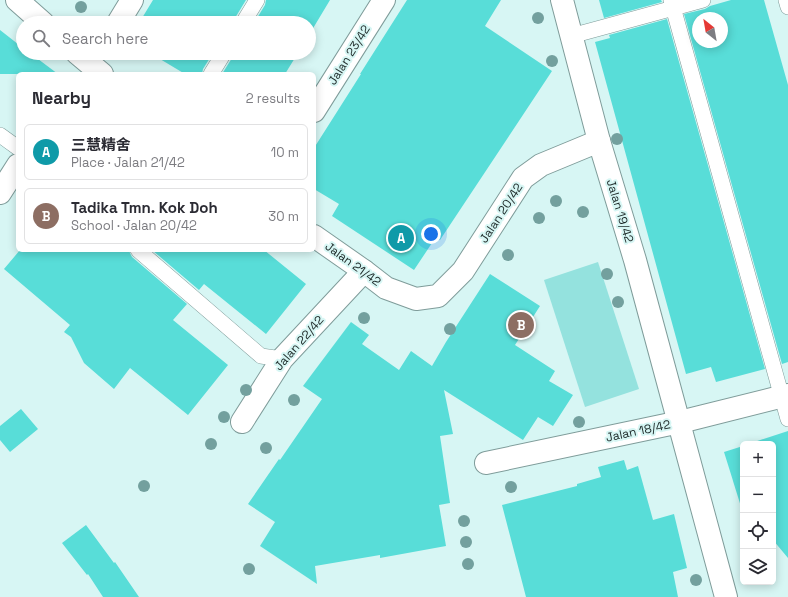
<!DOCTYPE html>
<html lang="en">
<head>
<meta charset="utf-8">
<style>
	:root { --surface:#fff; --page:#f2f2f3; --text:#2b2b33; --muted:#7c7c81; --line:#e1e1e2; --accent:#d93025 }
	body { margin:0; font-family:"Space Grotesk","Noto Sans SC",sans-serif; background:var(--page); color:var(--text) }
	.controls { position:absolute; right:12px; bottom:12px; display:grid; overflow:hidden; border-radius:6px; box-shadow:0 2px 10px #0003 }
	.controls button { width:36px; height:36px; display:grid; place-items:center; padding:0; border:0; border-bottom:1px solid var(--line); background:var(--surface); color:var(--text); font:20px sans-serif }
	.compass { position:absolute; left:692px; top:12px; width:36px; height:36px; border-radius:50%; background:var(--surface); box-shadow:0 2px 10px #0003; rotate:329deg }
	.you { position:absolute; left:431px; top:234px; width:14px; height:14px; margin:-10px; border:3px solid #fff; border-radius:50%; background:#1a73e8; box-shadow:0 0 0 6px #1a73e833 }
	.badge { display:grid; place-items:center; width:26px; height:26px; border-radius:50%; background:var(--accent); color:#fff; font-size:13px; font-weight:700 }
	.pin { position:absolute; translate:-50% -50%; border:2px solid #fff; box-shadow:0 1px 4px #0006 }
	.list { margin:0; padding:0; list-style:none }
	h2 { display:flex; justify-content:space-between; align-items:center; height:52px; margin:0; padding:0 16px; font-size:17px }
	h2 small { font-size:13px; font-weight:400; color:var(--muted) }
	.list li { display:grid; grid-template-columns:26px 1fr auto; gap:12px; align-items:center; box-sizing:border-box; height:56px; margin:0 8px 8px; padding:0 8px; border:1px solid var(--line); border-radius:6px }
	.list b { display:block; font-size:15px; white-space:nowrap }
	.list p { margin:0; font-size:13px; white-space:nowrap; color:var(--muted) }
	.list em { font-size:13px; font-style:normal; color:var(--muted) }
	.icon { flex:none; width:22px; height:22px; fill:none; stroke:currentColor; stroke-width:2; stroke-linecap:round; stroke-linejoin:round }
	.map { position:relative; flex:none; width:788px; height:597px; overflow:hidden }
	.search { position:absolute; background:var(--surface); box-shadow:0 2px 10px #0003; left:16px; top:16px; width:300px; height:44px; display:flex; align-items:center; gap:10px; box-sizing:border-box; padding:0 14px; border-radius:22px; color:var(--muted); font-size:15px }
	.panel { position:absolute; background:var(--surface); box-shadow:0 2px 10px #0003; left:16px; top:72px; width:300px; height:180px; border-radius:6px }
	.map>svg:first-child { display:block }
	.green { fill:#94e2de }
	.building { fill:#58ddd8; fill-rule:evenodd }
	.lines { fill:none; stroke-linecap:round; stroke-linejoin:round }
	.service-casing { stroke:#7f9c9a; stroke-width:16 }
	.minor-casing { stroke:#7f9c9a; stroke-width:24 }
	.service { stroke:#fff; stroke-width:15 }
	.minor { stroke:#fff; stroke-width:22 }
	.tree { fill:#73a09e }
	.labels { text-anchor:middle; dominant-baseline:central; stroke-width:4; stroke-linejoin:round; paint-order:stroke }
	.street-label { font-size:12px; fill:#1d2928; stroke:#d7f6f4 }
</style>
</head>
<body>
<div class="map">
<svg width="788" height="597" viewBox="0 0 788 597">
	<rect width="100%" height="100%" fill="#d7f6f4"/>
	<polygon class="green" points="598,262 639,389 585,407 544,280"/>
	<g class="building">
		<polygon points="153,0 246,0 235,18 234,23 139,23"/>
		<polygon points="266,0 330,0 309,35 309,23 254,23 265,5"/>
		<polygon points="407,0 501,0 485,26 552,71 440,240 436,237 414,270 332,216 339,204 314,189 314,148 361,74 360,74"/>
		<polygon points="599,0 661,0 662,2 604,18"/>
		<path d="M731 0H764L788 85V362L782 364 684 14 705 9 710 6ZM698 18H722V42H698Z"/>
		<polygon points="667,19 765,369 716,382 711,367 686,374 595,42 610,38 609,35"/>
		<polygon points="0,30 23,48 23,53 30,53 58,74 0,74"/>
		<polygon points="150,53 213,53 203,69 202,74 185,74"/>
		<polygon points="233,53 298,53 285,74 222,74 232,58"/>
		<polygon points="20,250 129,250 130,253 132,257 187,304 173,320 228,365 188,415 130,368 114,389 84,363 71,337 64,332 70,325 4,269"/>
		<polygon points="152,250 264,250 306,284 266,334 204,284 199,290"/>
		<polygon points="490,274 540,306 515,345 555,371 549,381 573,395 553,426 538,417 523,440 444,390 453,434 440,436 450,503 439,505 446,546 380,558 380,555 315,566 317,584 260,546 275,522 248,504 279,459 280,460 322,399 303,386 351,322 369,335 362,344 399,370 411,351 432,366 446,342"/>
		<polygon points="21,409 38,429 10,452 0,440 0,426"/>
		<polygon points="788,431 788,558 773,540 773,444 748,444"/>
		<polygon points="743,446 743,513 724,452"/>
		<polygon points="624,460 627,470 638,466 653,520 674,514 687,568 673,572 678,597 526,597 502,505 577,486 577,484 601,477 598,467"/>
		<polygon points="86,525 114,563 115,562 139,597 103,597 88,574 87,575 62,543"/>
	</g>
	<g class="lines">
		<defs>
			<g id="service">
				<polyline points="671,0 788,419"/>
				<polyline points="786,0 788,7"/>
				<polyline points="243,23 257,0"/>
				<polyline points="571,36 703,0"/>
				<polyline points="211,74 224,53"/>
				<polyline points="0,135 18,148"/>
				<polyline points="138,250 261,356 282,359"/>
			</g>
			<g id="minor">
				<polyline points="17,0 43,23"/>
				<polyline points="562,0 599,141 635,260 726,597"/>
				<polyline points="118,23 132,0"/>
				<polyline points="77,53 102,74"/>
				<polyline points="314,111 384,0"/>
				<polyline points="0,193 18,165"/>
				<polyline points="314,236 364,271 386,288 416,299 438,296 463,271 523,178 541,165 599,141"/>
				<polyline points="242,422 282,359 364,271"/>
				<polyline points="486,463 680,422 788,395"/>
			</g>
		</defs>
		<use href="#service" class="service-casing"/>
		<use href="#minor" class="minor-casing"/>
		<use href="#service" class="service"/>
		<use href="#minor" class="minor"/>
	</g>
	<g class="tree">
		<circle cx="81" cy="7" r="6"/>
		<circle cx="538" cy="18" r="6"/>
		<circle cx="552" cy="61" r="6"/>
		<circle cx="617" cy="139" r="6"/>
		<circle cx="556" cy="201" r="6"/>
		<circle cx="583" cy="212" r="6"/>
		<circle cx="539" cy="218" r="6"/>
		<circle cx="508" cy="255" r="6"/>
		<circle cx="607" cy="274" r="6"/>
		<circle cx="618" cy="302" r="6"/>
		<circle cx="364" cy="318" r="6"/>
		<circle cx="450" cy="329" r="6"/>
		<circle cx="246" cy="390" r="6"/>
		<circle cx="294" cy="400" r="6"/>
		<circle cx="224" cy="417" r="6"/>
		<circle cx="579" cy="422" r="6"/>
		<circle cx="211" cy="444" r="6"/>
		<circle cx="266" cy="448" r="6"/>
		<circle cx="144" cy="486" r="6"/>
		<circle cx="511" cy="487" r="6"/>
		<circle cx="464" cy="521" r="6"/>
		<circle cx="466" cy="542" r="6"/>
		<circle cx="468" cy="564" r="6"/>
		<circle cx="249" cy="569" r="6"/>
		<circle cx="696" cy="580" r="6"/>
	</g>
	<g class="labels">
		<g class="street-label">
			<text transform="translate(349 55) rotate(-58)">Jalan 23/42</text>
			<text transform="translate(620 211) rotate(73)">Jalan 19/42</text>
			<text transform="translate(501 213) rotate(-57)">Jalan 20/42</text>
			<text transform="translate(353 264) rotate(36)">Jalan 21/42</text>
			<text transform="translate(299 343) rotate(-49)">Jalan 22/42</text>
			<text transform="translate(638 431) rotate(-12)">Jalan 18/42</text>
		</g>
	</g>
</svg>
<div class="controls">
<button>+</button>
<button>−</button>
<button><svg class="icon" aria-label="locate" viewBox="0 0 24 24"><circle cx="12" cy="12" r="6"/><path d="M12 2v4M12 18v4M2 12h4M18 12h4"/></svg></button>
<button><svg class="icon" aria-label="layers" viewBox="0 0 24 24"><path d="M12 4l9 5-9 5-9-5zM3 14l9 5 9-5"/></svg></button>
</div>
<svg class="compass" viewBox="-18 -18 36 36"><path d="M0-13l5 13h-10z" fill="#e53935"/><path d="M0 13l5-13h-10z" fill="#7c7c81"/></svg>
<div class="you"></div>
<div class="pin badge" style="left:401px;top:238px;background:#0f9aa8">A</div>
<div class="pin badge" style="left:521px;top:325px;background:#8d6e63">B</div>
<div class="search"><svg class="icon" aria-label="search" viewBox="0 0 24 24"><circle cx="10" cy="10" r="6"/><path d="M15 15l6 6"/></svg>Search here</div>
<section class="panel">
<h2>Nearby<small>2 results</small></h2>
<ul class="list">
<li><span class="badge" style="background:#0f9aa8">A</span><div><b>三慧精舍</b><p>Place · Jalan 21/42</p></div><em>10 m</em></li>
<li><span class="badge" style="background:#8d6e63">B</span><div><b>Tadika Tmn. Kok Doh</b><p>School · Jalan 20/42</p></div><em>30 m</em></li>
</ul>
</section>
</div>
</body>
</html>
